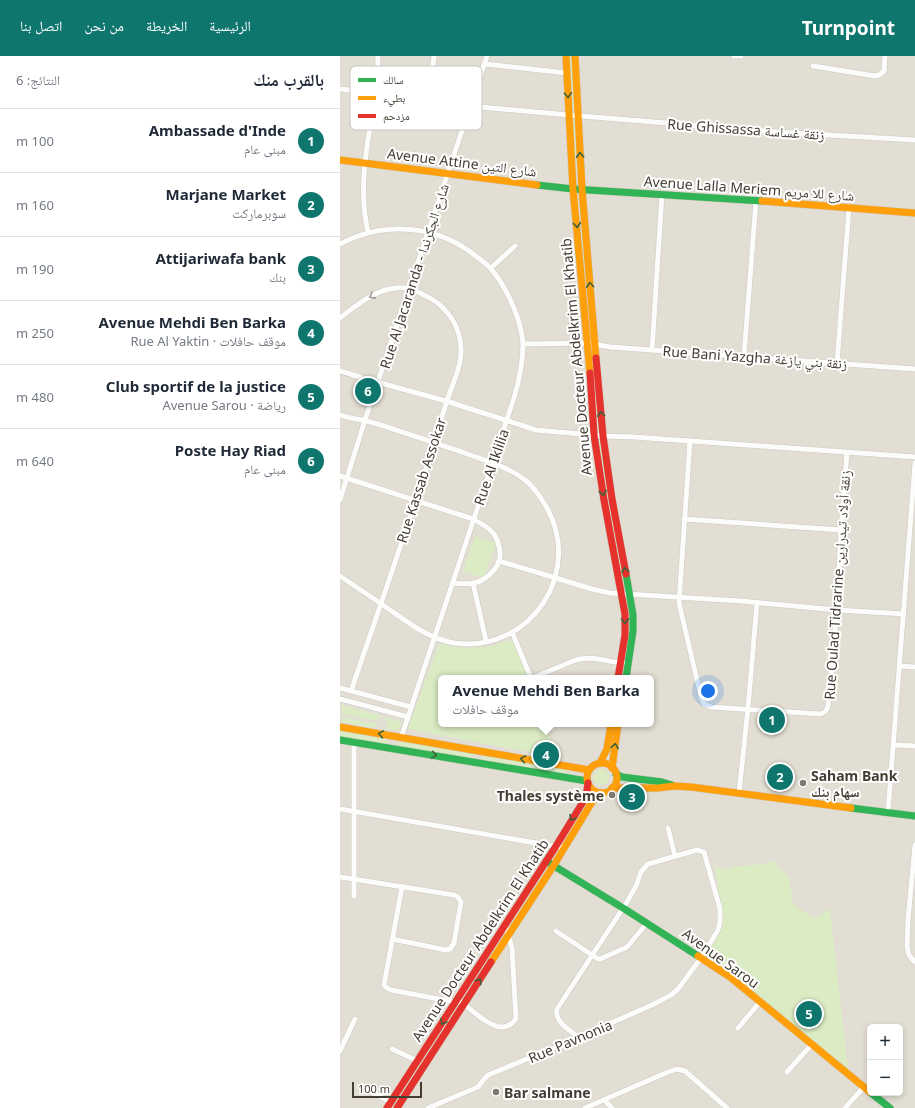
<!DOCTYPE html>
<html lang="ar">
<head>
<meta charset="utf-8">
<style>
	:root { --surface:#fff; --page:#f2f2f3; --text:#1f2937; --muted:#747a83; --line:#e0e1e3; --accent:#0f766e }
	body { margin:0; font-family:"Noto Sans","Noto Naskh Arabic",sans-serif; background:var(--page); color:var(--text); direction:rtl }
	.controls { position:absolute; right:12px; bottom:12px; display:grid; overflow:hidden; border-radius:6px; box-shadow:0 2px 6px #0003 }
	.controls button { width:36px; height:36px; display:grid; place-items:center; padding:0; border:0; border-bottom:1px solid var(--line); background:var(--surface); color:var(--text); font:20px sans-serif }
	.scale { position:absolute; left:12px; bottom:10px; width:70px; box-sizing:border-box; padding-left:4px; border:2px solid #443d32; border-top:0; font-size:11px; line-height:14px; white-space:nowrap; color:#443d32; -webkit-text-stroke:3px #fff; paint-order:stroke }
	.you { position:absolute; left:368px; top:635px; width:14px; height:14px; margin:-10px; border:3px solid #fff; border-radius:50%; background:#1a73e8; box-shadow:0 0 0 6px #1a73e833 }
	.badge { display:grid; place-items:center; width:26px; height:26px; border-radius:50%; background:var(--accent); color:#fff; font-size:13px; font-weight:700 }
	.pin { position:absolute; translate:-50% -50%; border:2px solid #fff; box-shadow:0 1px 4px #0006 }
	.popup { position:absolute; left:98px; top:619px; width:216px; height:52px; box-sizing:border-box; display:grid; place-content:center; border-radius:6px; background:var(--surface); filter:drop-shadow(0 1px 3px #0005); font-size:13px; white-space:nowrap; color:var(--muted) }
	.popup b { font-size:15px; color:var(--text) }
	.popup::after { content:''; position:absolute; left:50%; top:100%; margin-left:-8px; border:8px solid transparent; border-top-color:var(--surface) }
	.list { margin:0; padding:0; list-style:none }
	h2 { display:flex; justify-content:space-between; align-items:center; height:52px; margin:0; padding:0 16px; font-size:17px }
	h2 small { font-size:13px; font-weight:400; color:var(--muted) }
	.list li { display:grid; grid-template-columns:26px 1fr auto; gap:12px; align-items:center; box-sizing:border-box; height:64px; padding:0 16px; border-top:1px solid var(--line) }
	.list b { display:block; font-size:15px; white-space:nowrap }
	.list p { margin:0; font-size:13px; white-space:nowrap; color:var(--muted) }
	.list em { font-size:13px; font-style:normal; color:var(--muted) }
	.map { position:relative; flex:none; width:575px; height:1052px; overflow:hidden; direction:ltr }
	header { display:flex; align-items:center; gap:24px; box-sizing:border-box; height:56px; padding:0 20px; background:var(--accent); color:#fff }
	header strong { font-size:19px }
	nav { display:flex; gap:22px; margin-inline-start:auto; font-size:14px }
	main { display:flex }
	aside { flex:1; background:var(--surface) }
	.map>svg:first-child { display:block }
	.residential { fill:#e3ded3; fill-rule:evenodd }
	.green { fill:#dbebc4 }
	.lines { fill:none; stroke-linecap:round; stroke-linejoin:round }
	.street-casing { stroke:#cbc8c2; stroke-width:6 }
	.fast-casing { stroke:#cec9bc; stroke-width:8 }
	.slow-casing { stroke:#cec9bc; stroke-width:8 }
	.jam-casing { stroke:#cec9bc; stroke-width:8 }
	.street { stroke:#fcfcfb; stroke-width:5 }
	.fast { stroke:#30b455; stroke-width:7 }
	.slow { stroke:#ff9f0a; stroke-width:7 }
	.jam { stroke:#e5322d; stroke-width:7 }
	.oneway { stroke:#3e613c }
	.oneway2 { stroke:#a09c96 }
	.poi-dot { fill:#807a71; stroke:#fff; stroke-width:1.5 }
	.labels { text-anchor:middle; dominant-baseline:central; stroke-width:4; stroke-linejoin:round; paint-order:stroke }
	.street-label { font-size:14px; fill:#443d32; stroke:#fff }
	.poi-label { font-size:14px; font-weight:bold; fill:#443d32; stroke:#fff; text-anchor:start }
	.key { fill:#fff; stroke:#c7c5c2; stroke-width:1 }
	.key-label { font-size:11px; fill:#443d32 }
</style>
</head>
<body>
<header>
<strong>Turnpoint</strong>
<nav><a>الرئيسية</a><a>الخريطة</a><a>من نحن</a><a>اتصل بنا</a></nav>
</header>
<main>
<div class="map">
<svg width="575" height="1052" viewBox="0 0 575 1052">
	<rect width="100%" height="100%" fill="#eeece6"/>
	<path class="residential" d="M0 0H575V1052H0ZM101 622H311V668H101ZM530 971H560V1037H530Z"/>
	<g class="green">
		<polygon points="229,0 232,0 235,52 233,53 232,52"/>
		<polygon points="234,66 236,67 238,129 232,67"/>
		<polygon points="239,158 243,180 251,279 250,280"/>
		<polygon points="251,297 253,299 259,377 257,375"/>
		<polygon points="260,383 286,535 283,535 268,452 258,384"/>
		<polygon points="135,480 156,487 144,522 123,515"/>
		<polygon points="172,584 188,622 101,622 101,668 206,668 215,701 68,673 99,588 123,592 147,591"/>
		<polygon points="3,649 42,660 38,662 37,665 6,659 3,657 1,652"/>
		<polygon points="44,660 60,666 61,667 59,674 44,673 48,668"/>
		<polygon points="3,661 37,668 36,672 0,666"/>
		<polygon points="0,675 48,683 47,688 0,680"/>
		<polygon points="59,685 132,697 131,703 58,690"/>
		<polygon points="142,699 226,713 225,719 141,704"/>
		<circle cx="261" cy="721" r="8"/>
		<polygon points="432,804 449,821 453,848 470,860 472,863 490,853 508,1014 365,902 383,868 375,810 389,814 390,811 425,808"/>
		<polygon points="208,809 208,811 173,867 171,867 206,810"/>
		<polygon points="163,878 165,879 122,943 121,942"/>
		<polygon points="118,950 119,951 54,1052 51,1052 116,951"/>
	</g>
	<g class="lines">
		<defs>
			<g id="street">
				<polyline points="394,0 401,0"/>
				<polyline points="145,8 227,17"/>
				<polyline points="473,10 535,20 539,19 544,15 545,0"/>
				<polyline points="0,33 89,44 129,50 229,59 437,76 575,84"/>
				<polyline points="89,44 94,0"/>
				<path d="M28 176C14 116 37 59 38 0"/>
				<path d="M0 188C45 164 98 169 137 201 142 205 147 208 151 213 158 221 164 231 169 241 176 255 182 272 183 288 183 305 179 325 174 342L61 682"/>
				<polyline points="151,212 175,190"/>
				<path d="M0 262C19 247 44 226 70 233 75 234 80 237 84 239 102 247 117 264 120 284 125 308 111 329 105 351 77 446 43 541 11 635"/>
				<polyline points="183,288 248,287 270,291 575,313"/>
				<polyline points="312,294 322,138"/>
				<polyline points="404,300 416,145"/>
				<polyline points="497,307 509,152"/>
				<polyline points="0,315 26,323 106,345 196,374 263,380 294,381 575,401"/>
				<path d="M0 359C9 362 18 363 27 365 59 374 90 386 122 396 143 404 167 410 185 424 193 430 199 439 204 447 246 513 192 598 114 587 85 582 64 563 40 547 27 538 13 529 0 520"/>
				<path d="M350 385 339 547 361 641 364 648 371 651 480 658C485 657 487 654 488 650L497 554 501 474 507 397"/>
				<path d="M0 420 133 463C140 467 149 471 154 478 158 484 162 497 159 505 156 515 144 525 134 527 127 529 119 527 112 527"/>
				<polyline points="0,444 25,364 147,0"/>
				<polyline points="344,463 501,474"/>
				<polyline points="159,505 252,533 270,537 401,545 497,554 564,558"/>
				<polyline points="133,527 146,585"/>
				<polyline points="172,576 191,622"/>
				<polyline points="560,610 575,611"/>
				<path d="M192 622 236 604C252 599 267 606 283 607"/>
				<polyline points="0,632 71,651"/>
				<polyline points="0,643 68,661"/>
				<polyline points="14,686 14,840"/>
				<polyline points="554,689 575,690"/>
				<polyline points="399,737 408,652 417,547"/>
				<polyline points="0,753 225,792"/>
				<polyline points="548,756 575,407"/>
				<polyline points="328,772 335,800"/>
				<polyline points="575,789 568,864 567,890 569,899 575,906"/>
				<polyline points="0,821 114,839 118,841 121,846 114,887 110,893 106,894 52,883"/>
				<polyline points="62,831 44,929 47,932 51,934 115,946"/>
				<polyline points="216,875 258,903 260,903 287,891 307,867"/>
				<path d="M117 943C133 953 159 986 176 963L172 892 165 868"/>
				<polyline points="398,972 420,946"/>
				<polyline points="52,993 78,1005"/>
				<polyline points="0,995 15,963"/>
				<polyline points="447,1016 472,988"/>
				<polyline points="31,1036 51,1046"/>
				<polyline points="264,1044 272,1052"/>
				<path d="M88 1052 138 1031 145 1022 148 1019 214 992 312 949 331 939 338 933 361 902 378 874 380 866V853L364 796 357 794 308 808 301 816 296 830 287 846 217 953C214 966 230 974 238 981"/>
				<polyline points="245,1052 328,1016 337,1013 345,1015 387,1052"/>
				<polyline points="505,1052 524,1031"/>
			</g>
			<g id="fast">
				<polyline points="197,129 233,133 422,145"/>
				<polyline points="286,518 293,559 293,575 286,622"/>
				<polyline points="0,684 247,725"/>
				<polyline points="276,718 282,721 322,726 332,729"/>
				<polyline points="511,752 575,760"/>
				<polyline points="206,805 283,852 358,900"/>
				<polyline points="531,1037 550,1052"/>
			</g>
			<g id="slow">
				<polyline points="226,0 233,133 250,317"/>
				<polyline points="235,0 242,133 256,302"/>
				<polyline points="0,104 197,129"/>
				<polyline points="422,145 575,157"/>
				<polyline points="0,671 249,714"/>
				<polyline points="260,707 267,693 271,668"/>
				<circle cx="262" cy="722" r="15"/>
				<polyline points="272,712 278,668"/>
				<polyline points="272,732 318,732 334,730 351,731 511,752"/>
				<polyline points="358,900 390,921 530,1036"/>
				<polyline points="151,906 214,809 252,746 262,737"/>
			</g>
			<g id="jam">
				<polyline points="256,302 263,380 272,443 286,518"/>
				<polyline points="250,317 254,379 264,444 285,558 285,579 278,622"/>
				<polyline points="47,1052 216,790 246,741 248,727"/>
				<polyline points="57,1052 151,906"/>
			</g>
		</defs>
		<use href="#street" class="street-casing"/>
		<use href="#fast" class="fast-casing"/>
		<use href="#slow" class="slow-casing"/>
		<use href="#jam" class="jam-casing"/>
		<use href="#street" class="street"/>
		<use href="#fast" class="fast"/>
		<use href="#slow" class="slow"/>
		<use href="#jam" class="jam"/>
	</g>
	<defs><path id="oneway-chevron" d="M-2-3.5L2.5 0L-2 3.5" fill="none" stroke-width="1.6" stroke-linecap="round" stroke-linejoin="round"/></defs>
	<g class="oneway">
		<use href="#oneway-chevron" transform="translate(228 39) rotate(87)"/>
		<use href="#oneway-chevron" transform="translate(240 99) rotate(-93)"/>
		<use href="#oneway-chevron" transform="translate(237 169) rotate(85)"/>
		<use href="#oneway-chevron" transform="translate(250 229) rotate(-95)"/>
		<use href="#oneway-chevron" transform="translate(261 358) rotate(-95)"/>
		<use href="#oneway-chevron" transform="translate(263 437) rotate(80)"/>
		<use href="#oneway-chevron" transform="translate(285 514) rotate(-101)"/>
		<use href="#oneway-chevron" transform="translate(285 565) rotate(89)"/>
		<use href="#oneway-chevron" transform="translate(41 678) rotate(-170)"/>
		<use href="#oneway-chevron" transform="translate(275 690) rotate(-81)"/>
		<use href="#oneway-chevron" transform="translate(94 699) rotate(9)"/>
		<use href="#oneway-chevron" transform="translate(183 703) rotate(-170)"/>
		<use href="#oneway-chevron" transform="translate(232 762) rotate(122)"/>
		<use href="#oneway-chevron" transform="translate(139 925) rotate(-57)"/>
		<use href="#oneway-chevron" transform="translate(103 966) rotate(121)"/>
	</g>
	<use class="oneway2" href="#oneway-chevron" transform="translate(32 240) rotate(152)"/>
	<g class="poi-dot">
		<circle cx="463" cy="727" r="4"/>
		<circle cx="272" cy="739" r="4"/>
		<circle cx="156" cy="1036" r="4"/>
	</g>
	<g class="labels">
		<g class="street-label">
			<text transform="translate(406 73) rotate(4)">Rue Ghissassa زنقة غساسة</text>
			<text transform="translate(122 106) rotate(7)">Avenue Attine شارع التين</text>
			<text transform="translate(409 132) rotate(4)">Avenue Lalla Meriem شارع للا مريم</text>
			<text transform="translate(74 220) rotate(-72)">Rue Al Jacaranda - شارع الجكرندا</text>
			<text transform="translate(236 301) rotate(-95)">Avenue Docteur Abdelkrim El Khatib</text>
			<text transform="translate(415 301) rotate(4)">Rue Bani Yazgha زنقة بني يازغة</text>
			<text transform="translate(151 411) rotate(-71)">Rue Al Iklilia</text>
			<text transform="translate(81 424) rotate(-72)">Rue Kassab Assokar</text>
			<text transform="translate(497 529) rotate(-86)">Rue Oulad Tidrarine زنقة أولاد تيدرارين</text>
			<text transform="translate(140 884) rotate(-57)">Avenue Docteur Abdelkrim El Khatib</text>
			<text transform="translate(381 902) rotate(36)">Avenue Sarou</text>
			<text transform="translate(230 985) rotate(-23)">Rue Pavnonia</text>
		</g>
		<g class="poi-label">
			<text x="471" y="719">Saham Bank<tspan x="471" dy="16">سهام بنك</tspan></text>
			<text x="264" y="739" text-anchor="end">Thales système</text>
			<text x="164" y="1036">Bar salmane</text>
		</g>
	</g>
	<rect x="10" y="10" width="132" height="64" rx="6" class="key"/>
	<rect x="18" y="22" width="18" height="4" fill="#30b455"/>
	<rect x="18" y="40" width="18" height="4" fill="#ff9f0a"/>
	<rect x="18" y="58" width="18" height="4" fill="#e5322d"/>
	<g class="key-label">
		<text x="43" y="28">سالك</text>
		<text x="43" y="46">بطيء</text>
		<text x="43" y="64">مزدحم</text>
	</g>
</svg>
<div class="controls">
<button>+</button>
<button>−</button>
</div>
<div class="scale">100 m</div>
<div class="you"></div>
<div class="pin badge" style="left:432px;top:664px">1</div>
<div class="pin badge" style="left:440px;top:721px">2</div>
<div class="pin badge" style="left:292px;top:741px">3</div>
<div class="pin badge" style="left:206px;top:699px">4</div>
<div class="popup"><b>Avenue Mehdi Ben Barka</b>موقف حافلات</div>
<div class="pin badge" style="left:469px;top:958px">5</div>
<div class="pin badge" style="left:28px;top:335px">6</div>
</div>
<aside>
<h2>بالقرب منك<small>النتائج: 6</small></h2>
<ul class="list">
<li><span class="badge">1</span><div><b>Ambassade d'Inde</b><p>مبنى عام</p></div><em>100 m</em></li>
<li><span class="badge">2</span><div><b>Marjane Market</b><p>سوبرماركت</p></div><em>160 m</em></li>
<li><span class="badge">3</span><div><b>Attijariwafa bank</b><p>بنك</p></div><em>190 m</em></li>
<li><span class="badge">4</span><div><b>Avenue Mehdi Ben Barka</b><p>موقف حافلات · Rue Al Yaktin</p></div><em>250 m</em></li>
<li><span class="badge">5</span><div><b>Club sportif de la justice</b><p>رياضة · Avenue Sarou</p></div><em>480 m</em></li>
<li><span class="badge">6</span><div><b>Poste Hay Riad</b><p>مبنى عام</p></div><em>640 m</em></li>
</ul>
</aside>
</main>
</body>
</html>
